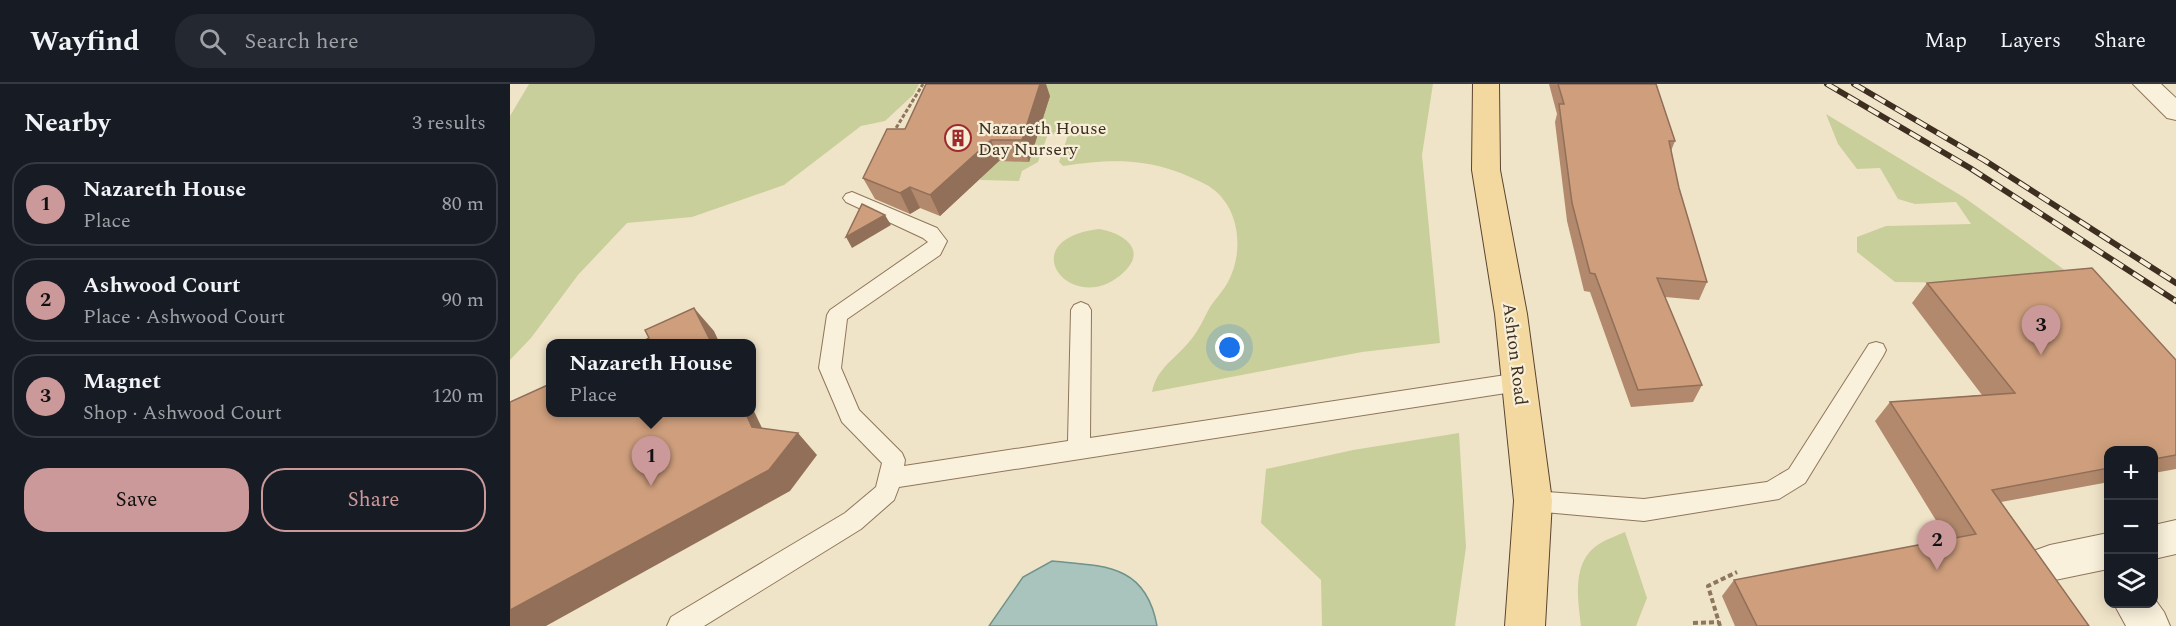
<!DOCTYPE html>
<html lang="en">
<head>
<meta charset="utf-8">
<style>
	:root { --surface:#171b24; --page:#242831; --text:#f1f3f6; --muted:#9ea1a6; --line:#363941; --accent:#cc999b }
	body { margin:0; font-family:Spectral,serif; background:var(--page); color:var(--text) }
	.controls { position:absolute; right:18px; bottom:18px; display:grid; overflow:hidden; border-radius:12px; box-shadow:0 3px 15px #0003 }
	.controls button { width:54px; height:54px; display:grid; place-items:center; padding:0; border:0; border-bottom:2px solid var(--line); background:var(--surface); color:var(--text); font:30px sans-serif }
	.you { position:absolute; left:720px; top:264px; width:21px; height:21px; margin:-15px; border:4px solid #fff; border-radius:50%; background:#1a73e8; box-shadow:0 0 0 9px #1a73e833 }
	.badge { display:grid; place-items:center; width:39px; height:39px; border-radius:50%; background:var(--accent); color:#111; font-size:20px; font-weight:700 }
	.pin { position:absolute; translate:-50% -50px; filter:drop-shadow(0 2px 3px #0008) }
	.pin::after { content:''; position:absolute; top:32px; width:21px; height:18px; background:inherit; clip-path:polygon(0 0,100% 0,50% 100%) }
	.popup { position:absolute; left:36px; top:255px; width:210px; height:78px; box-sizing:border-box; display:grid; place-content:center; border-radius:12px; background:var(--surface); filter:drop-shadow(0 2px 4px #0005); font-size:20px; white-space:nowrap; color:var(--muted) }
	.popup b { font-size:22px; color:var(--text) }
	.popup::after { content:''; position:absolute; left:50%; top:100%; margin-left:-12px; border:12px solid transparent; border-top-color:var(--surface) }
	.list { margin:0; padding:0; list-style:none }
	h2 { display:flex; justify-content:space-between; align-items:center; height:78px; margin:0; padding:0 24px; font-size:26px }
	h2 small { font-size:20px; font-weight:400; color:var(--muted) }
	.list li { display:grid; grid-template-columns:39px 1fr auto; gap:18px; align-items:center; box-sizing:border-box; height:84px; margin:0 12px 12px; padding:0 12px; border:2px solid var(--line); border-radius:24px }
	.list b { display:block; font-size:22px; white-space:nowrap }
	.list p { margin:0; font-size:20px; white-space:nowrap; color:var(--muted) }
	.list em { font-size:20px; font-style:normal; color:var(--muted) }
	.actions { display:flex; gap:12px; padding:18px 24px }
	.actions a { flex:1; padding:14px 0; border:2px solid var(--accent); border-radius:24px; text-align:center; font-size:21px; color:var(--accent) }
	.actions .main { background:var(--accent); color:#111 }
	.icon { flex:none; width:33px; height:33px; fill:none; stroke:currentColor; stroke-width:2; stroke-linecap:round; stroke-linejoin:round }
	.map { position:relative; flex:none; width:1666px; height:542px; overflow:hidden }
	header { display:flex; align-items:center; gap:36px; box-sizing:border-box; height:84px; padding:0 30px; background:var(--surface); border-bottom:2px solid var(--line) }
	header strong { font-size:28px }
	nav { display:flex; gap:33px; margin-inline-start:auto; font-size:21px }
	.search { width:420px; height:54px; background:var(--page); display:flex; align-items:center; gap:15px; box-sizing:border-box; padding:0 21px; border-radius:24px; color:var(--muted); font-size:22px }
	main { display:flex }
	aside { flex:1; background:var(--surface) }
	.map>svg:first-child { display:block }
	.green { fill:#c9cf9b }
	.water { fill:#a9c4bc; stroke:#6f938a; stroke-width:1.5 }
	.lines { fill:none; stroke-linecap:round; stroke-linejoin:round }
	.service-casing { stroke:#8d765c; stroke-width:2 }
	.minor-casing { stroke:#8d765c; stroke-width:2 }
	.primary-casing { stroke:#5b4430; stroke-width:2 }
	.path-far1 { stroke:#8d765c; stroke-width:3; stroke-dasharray:4 2; stroke-linecap:butt }
	.path { stroke:#8d765c; stroke-width:4; stroke-dasharray:5 3; stroke-linecap:butt }
	.service { fill:#faf1dc; fill-rule:evenodd }
	.minor { fill:#faf1dc; fill-rule:evenodd }
	.primary { fill:#f3d9a0; fill-rule:evenodd }
	.rail-casing { stroke:#3d2e20; stroke-width:6 }
	.rail { stroke:#f7eed8; stroke-width:4; stroke-dasharray:12; stroke-linecap:butt }
	.wall { fill:#b2896c }
	.shaded-wall { fill:#916f58 }
	.building { fill:#cf9f7d; stroke:#916f58; stroke-width:1.5 }
	.labels { text-anchor:middle; dominant-baseline:central; stroke-width:4.5; stroke-linejoin:round; paint-order:stroke }
	.poi-label { font-size:18px; fill:#3d2e20; stroke:#f7eed8; text-anchor:start }
	.street-label { font-size:18px; fill:#3d2e20; stroke:#f7eed8 }
</style>
</head>
<body>
<header>
<strong>Wayfind</strong>
<div class="search"><svg class="icon" aria-label="search" viewBox="0 0 24 24"><circle cx="10" cy="10" r="6"/><path d="M15 15l6 6"/></svg>Search here</div>
<nav><a>Map</a><a>Layers</a><a>Share</a></nav>
</header>
<main>
<aside>
<h2>Nearby<small>3 results</small></h2>
<ul class="list">
<li><span class="badge">1</span><div><b>Nazareth House</b><p>Place</p></div><em>80 m</em></li>
<li><span class="badge">2</span><div><b>Ashwood Court</b><p>Place · Ashwood Court</p></div><em>90 m</em></li>
<li><span class="badge">3</span><div><b>Magnet</b><p>Shop · Ashwood Court</p></div><em>120 m</em></li>
</ul>
<div class="actions"><a class="main">Save</a><a>Share</a></div>
</aside>
<div class="map">
<svg width="1666" height="542" viewBox="0 0 1666 542">
	<rect width="100%" height="100%" fill="#f0e4c8"/>
	<g class="green">
		<polygon points="19,0 409,0 403,11 375,37 351,42 274,101 182,133 117,139 68,191 21,254 0,276 0,32"/>
		<path d="M419 0H923L912 71 930 259 852 268 642 308C647 284 664 276 679 258 688 248 694 234 700 223 706 214 714 206 719 196 735 164 729 118 695 100 644 74 608 74 553 82L549 78 558 51 538 50 528 78 512 87 509 97 470 96 490 41Z"/>
		<polygon points="1316,30 1455,114 1574,200 1385,198 1347,168 1347,153 1376,142 1461,140 1446,118 1405,120 1388,115 1370,84 1347,85 1328,60"/>
		<path d="M589 145C610 148 638 164 615 187 564 238 498 156 589 145Z"/>
		<polygon points="949,349 956,463 945,542 812,542 811,496 751,439 756,385 843,366"/>
		<path d="M1115 448 1137 514 1126 542H1071C1068 514 1061 478 1089 460 1097 455 1106 452 1115 448Z"/>
	</g>
	<path class="water" d="M542 477C594 482 636 480 647 542H479L513 493Z"/>
	<g class="lines">
		<defs>
			<g id="service">
				<polygon points="342,108 427,144 437,157 430,171 337,235 331,284 349,326 392,369 395,376 394,382 558,357 561,226 564,221 571,218 578,221 581,226 580,354 1009,289 1017,292 1020,298 1017,304 1009,307 389,403 384,416 351,445 194,542 157,542 161,533 335,429 366,403 372,379 332,338 309,284 317,231 320,226 418,158 413,154 336,118 333,114 336,110"/>
				<polygon points="1366,258 1373,260 1376,266 1373,272 1295,399 1269,415 1134,437 1023,427 1015,424 1011,417 1015,410 1023,407 1134,415 1257,398 1279,385 1359,260"/>
			</g>
			<g id="minor">
				<polygon points="1623,0 1651,0 1666,14 1666,36 1657,34"/>
				<polygon points="1666,436 1666,470 1644,475 1644,441"/>
				<polygon points="1598,449 1598,485 1540,497 1526,492 1521,479 1526,466 1540,461"/>
				<polygon points="1644,514 1654,528 1660,542 1616,542 1604,520 1644,520"/>
			</g>
			<polygon id="primary" points="963,0 989,0 990,86 1017,230 1042,417 1035,542 995,542 1004,417 985,230 962,86"/>
		</defs>
		<use href="#service" class="service-casing"/>
		<use href="#minor" class="minor-casing"/>
		<use href="#primary" class="primary-casing"/>
		<polyline class="path-far1" points="383,49 413,0"/>
		<g class="path">
			<polyline points="1183,539 1209,538"/>
			<polyline points="1210,542 1198,502 1227,488"/>
		</g>
		<use href="#service" class="service"/>
		<use href="#minor" class="minor"/>
		<use href="#primary" class="primary"/>
		<defs>
			<g id="rail">
				<polyline points="1317,0 1460,84 1666,217"/>
				<polyline points="1344,0 1474,76 1666,199"/>
			</g>
		</defs>
		<use href="#rail" class="rail-casing"/>
		<use href="#rail" class="rail"/>
	</g>
	<g class="wall">
		<polygon points="1039,0 1146,0 1165,57 1161,67 1169,104 1197,198 1189,216 1155,213 1192,301 1183,318 1121,323 1080,208 1074,207 1057,137 1045,38 1047,30"/>
		<polygon points="540,12 519,78 489,77 430,132 410,124 400,130 365,115 353,94"/>
		<polygon points="1417,199 1666,276 1666,385 1644,389 1644,366 1599,366 1599,398 1491,418 1579,542 1225,542 1212,512 1224,496 1438,456 1365,337 1380,318 1472,311 1402,219"/>
	</g>
	<g class="shaded-wall">
		<polygon points="530,0 536,0 540,12 519,78 512,56"/>
		<polygon points="481,56 489,77 430,132 420,111"/>
		<polygon points="400,103 410,124 400,130 390,109"/>
		<polygon points="375,131 381,141 342,164 336,153"/>
		<polygon points="184,224 204,247 210,260 202,260"/>
		<polygon points="242,323 262,365 242,343 235,328 242,328"/>
		<polygon points="288,349 307,371 280,407 36,542 0,542 0,526"/>
	</g>
	<g class="building">
		<polygon points="416,0 530,0 512,56 481,56 420,111 400,103 390,109 353,94 377,45 395,45"/>
		<polygon points="1048,0 1146,0 1165,57 1159,57 1169,104 1197,198 1147,194 1192,301 1128,306 1085,190 1080,189 1062,119 1049,20 1054,20"/>
		<polygon points="352,120 375,131 336,153"/>
		<polygon points="1582,184 1666,276 1666,371 1644,375 1644,366 1599,366 1599,384 1482,406 1579,542 1247,542 1224,496 1466,450 1380,318 1505,309 1417,199"/>
		<polygon points="184,224 202,260 128,260 139,254 135,246"/>
		<polygon points="40,300 40,328 235,328 242,343 288,349 259,386 0,526 0,318"/>
	</g>
	<defs>
		<symbol id="building-ring" viewBox="-11 -11 22 22"><circle r="9.5" fill="#f7eed8" stroke="#9e2a2b" stroke-width="1.5"/><path d="M-4-6H4V6H1V3H-1V6H-4ZM-2.5-4.3h1.7v1.8h-1.7ZM.8-4.3h1.7v1.8H.8ZM-2.5-1h1.7V.8h-1.7ZM.8-1h1.7V.8H.8Z" fill="#9e2a2b"/></symbol>
	</defs>
	<g fill-rule="evenodd">
		<use href="#building-ring" x="433" y="39" width="30" height="30"/>
	</g>
	<g class="labels">
		<g class="poi-label">
			<text x="468" y="44">Nazareth House<tspan x="468" dy="21">Day Nursery</tspan></text>
		</g>
		<g class="street-label">
			<text transform="translate(1005 270) rotate(83)">Ashton Road</text>
		</g>
	</g>
</svg>
<div class="controls">
<button>+</button>
<button>−</button>
<button><svg class="icon" aria-label="layers" viewBox="0 0 24 24"><path d="M12 4l9 5-9 5-9-5zM3 14l9 5 9-5"/></svg></button>
</div>
<div class="you"></div>
<div class="pin badge" style="left:141px;top:402px">1</div>
<div class="popup"><b>Nazareth House</b>Place</div>
<div class="pin badge" style="left:1427px;top:486px">2</div>
<div class="pin badge" style="left:1531px;top:271px">3</div>
</div>
</main>
</body>
</html>
